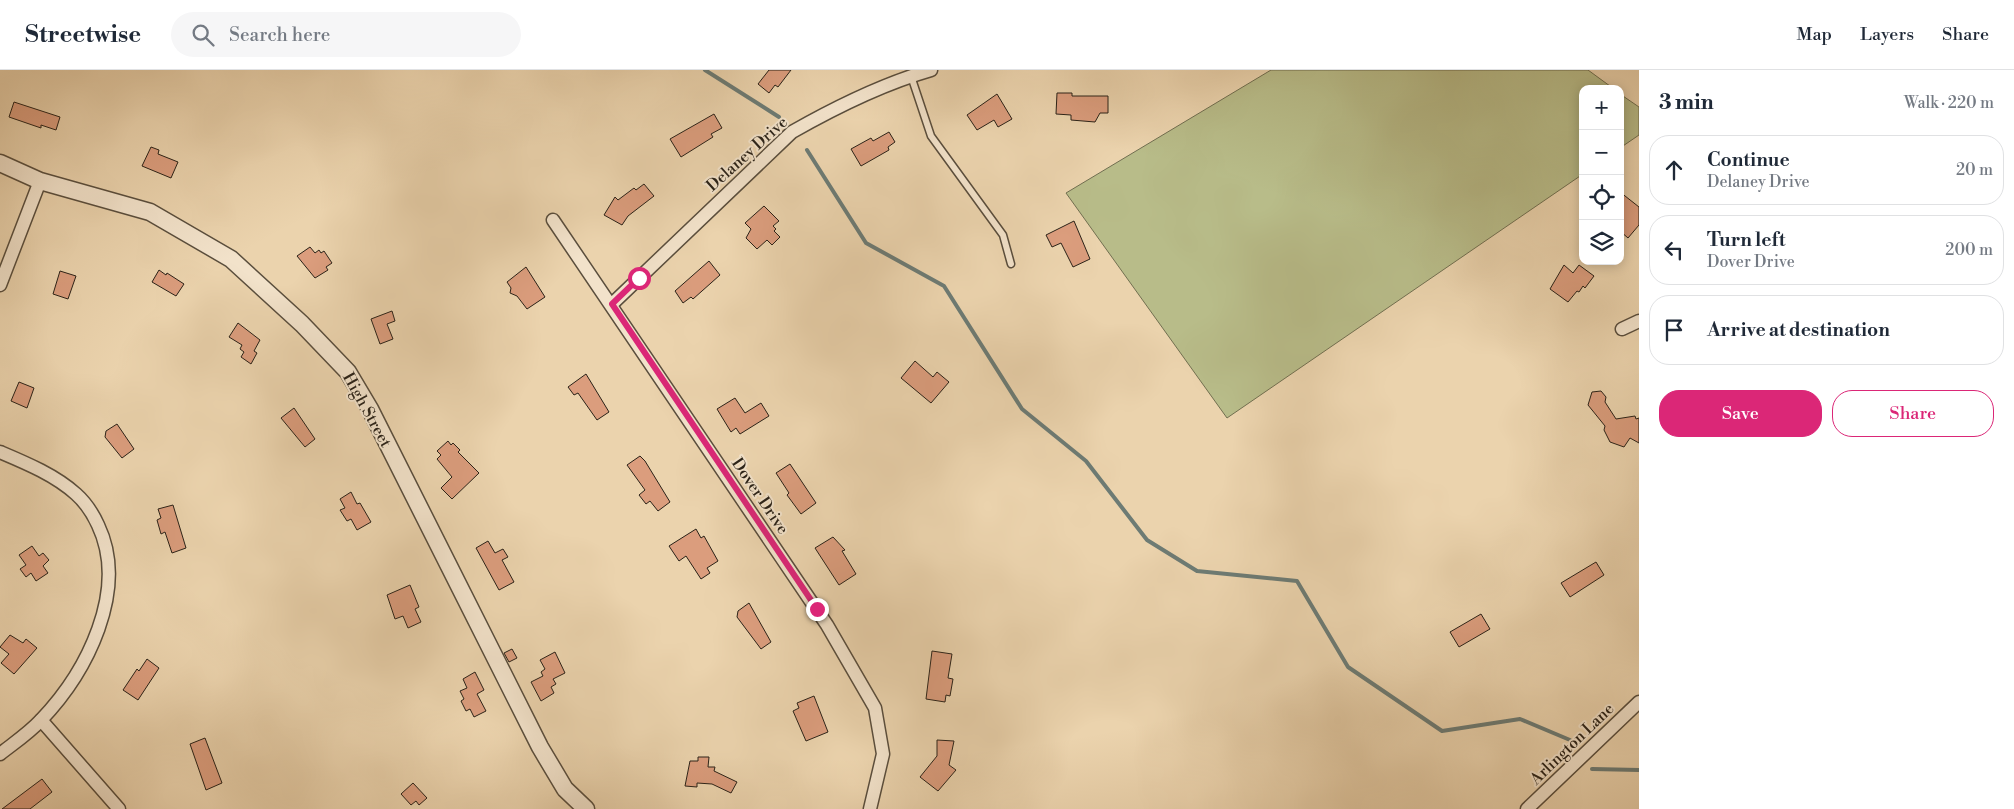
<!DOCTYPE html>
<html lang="en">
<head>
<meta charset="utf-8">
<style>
	:root { --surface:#fff; --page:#f6f6f7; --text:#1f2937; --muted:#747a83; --line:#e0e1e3; --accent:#db2777 }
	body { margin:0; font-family:"Libre Bodoni",serif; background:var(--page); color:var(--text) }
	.controls { position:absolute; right:15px; top:15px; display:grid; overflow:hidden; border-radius:10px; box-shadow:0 2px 12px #0003 }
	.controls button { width:45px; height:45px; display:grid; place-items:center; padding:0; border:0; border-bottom:1px solid var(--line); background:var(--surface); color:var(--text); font:25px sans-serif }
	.stop { position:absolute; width:15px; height:15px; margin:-11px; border:4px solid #db2777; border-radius:50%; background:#fff }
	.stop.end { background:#db2777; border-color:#fff; box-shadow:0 1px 5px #0008 }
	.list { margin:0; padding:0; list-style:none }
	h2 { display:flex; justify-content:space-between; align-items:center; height:65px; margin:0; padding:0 20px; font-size:21px }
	h2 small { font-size:16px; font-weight:400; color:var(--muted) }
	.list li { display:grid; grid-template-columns:32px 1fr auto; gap:15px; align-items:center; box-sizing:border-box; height:70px; margin:0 10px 10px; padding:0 10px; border:1px solid var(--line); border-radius:20px }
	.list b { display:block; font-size:19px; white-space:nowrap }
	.list p { margin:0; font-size:16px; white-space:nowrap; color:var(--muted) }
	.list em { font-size:16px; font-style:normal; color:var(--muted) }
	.actions { display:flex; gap:10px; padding:15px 20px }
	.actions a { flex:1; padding:11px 0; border:1px solid var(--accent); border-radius:20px; text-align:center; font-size:18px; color:var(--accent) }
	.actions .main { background:var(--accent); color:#fff }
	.icon { flex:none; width:28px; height:28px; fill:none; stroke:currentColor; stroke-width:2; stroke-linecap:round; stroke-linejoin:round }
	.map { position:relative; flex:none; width:1639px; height:739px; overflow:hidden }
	header { display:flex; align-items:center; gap:30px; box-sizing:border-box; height:70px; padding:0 25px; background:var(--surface); border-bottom:1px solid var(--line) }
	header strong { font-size:24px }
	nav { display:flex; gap:28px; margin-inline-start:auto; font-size:18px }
	.search { width:350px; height:45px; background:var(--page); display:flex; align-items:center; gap:12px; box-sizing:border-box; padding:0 18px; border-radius:28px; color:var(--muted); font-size:19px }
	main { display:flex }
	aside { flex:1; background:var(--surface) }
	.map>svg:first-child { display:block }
	.green { fill:#b8bc89; stroke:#716f50 }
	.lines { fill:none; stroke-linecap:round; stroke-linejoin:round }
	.stream { stroke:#6d7b74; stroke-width:4 }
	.building { fill:#db9d7d; stroke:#2a2218 }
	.service-casing { stroke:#5a4e3d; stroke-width:9 }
	.minor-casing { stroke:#5a4e3d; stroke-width:15 }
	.tertiary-casing { stroke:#5a4e3d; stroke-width:19 }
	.service { stroke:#f2e2ca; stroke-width:6 }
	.minor { stroke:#f2e2ca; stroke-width:12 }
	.tertiary { stroke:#f2e2ca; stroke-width:16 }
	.route { stroke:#db2777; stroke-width:6 }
	.labels { text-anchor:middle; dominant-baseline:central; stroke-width:4; stroke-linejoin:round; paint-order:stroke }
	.street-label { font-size:16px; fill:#2a2218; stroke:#f2e2ca }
</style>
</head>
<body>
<header>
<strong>Streetwise</strong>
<div class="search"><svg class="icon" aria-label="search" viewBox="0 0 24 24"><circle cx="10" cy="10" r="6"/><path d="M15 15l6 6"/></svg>Search here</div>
<nav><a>Map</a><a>Layers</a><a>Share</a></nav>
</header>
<main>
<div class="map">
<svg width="1639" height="739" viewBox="0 0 1639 739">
	<rect width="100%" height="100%" fill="#ebd3ad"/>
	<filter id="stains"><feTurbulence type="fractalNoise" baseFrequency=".004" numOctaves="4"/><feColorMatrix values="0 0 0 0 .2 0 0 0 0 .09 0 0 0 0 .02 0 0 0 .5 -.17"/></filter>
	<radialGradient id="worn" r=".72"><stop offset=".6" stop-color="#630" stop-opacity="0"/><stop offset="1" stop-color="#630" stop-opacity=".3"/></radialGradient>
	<g class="green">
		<polygon points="1271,0 1588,0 1614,19 1583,19 1583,104 1227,348 1066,123"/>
		<polygon points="1620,24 1639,37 1639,65 1620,78"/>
	</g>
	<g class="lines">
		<g class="stream">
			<polyline points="705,0 779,47"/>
			<polyline points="807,80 866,173 944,216 1022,339 1086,391 1147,470 1197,501 1297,511 1348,597 1442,661 1520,649 1570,670"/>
			<polyline points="1592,699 1639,700"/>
		</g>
	</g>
	<g class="building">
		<polygon points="769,0 791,0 778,17 775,15 769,23 758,14"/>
		<polygon points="1057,23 1072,23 1072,26 1108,26 1108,43 1100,43 1095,52 1071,50 1071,45 1056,44"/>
		<polygon points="997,24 1012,49 998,57 994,50 977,60 967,45"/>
		<polygon points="14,32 60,47 56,60 41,55 41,58 9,47"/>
		<polygon points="714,44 722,58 711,64 713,67 681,87 670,69"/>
		<polygon points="889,62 895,72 888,77 889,80 861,96 851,79 871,68 873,71"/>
		<polygon points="151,77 159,80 158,84 178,92 171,108 142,96"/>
		<polygon points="644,114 654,126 628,146 622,155 604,145 615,127 618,130 634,118 636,120"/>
		<polygon points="1620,122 1639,137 1639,155 1628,168 1620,161"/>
		<polygon points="764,136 779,151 773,156 776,159 774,161 780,167 772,175 767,170 757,179 746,168 751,159 745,153"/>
		<polygon points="1074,151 1090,189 1073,197 1061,173 1052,177 1046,165"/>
		<polygon points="310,177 315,183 319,180 321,183 324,181 332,193 326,197 328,200 315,208 297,186"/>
		<polygon points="709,191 720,205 693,229 691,227 683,233 675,221"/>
		<polygon points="1564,195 1573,203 1579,195 1594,206 1585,218 1583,216 1579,222 1577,221 1568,232 1550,219"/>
		<polygon points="526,197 545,227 527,239 517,226 510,223 511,218 507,212"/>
		<polygon points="159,200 166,205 167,203 184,214 176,226 152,212"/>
		<polygon points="60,201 76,206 68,229 53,224"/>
		<polygon points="392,241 395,251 387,254 393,269 380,274 371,249"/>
		<polygon points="238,253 260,270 254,281 257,283 251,294 241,287 244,282 240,279 242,275 229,267"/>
		<polygon points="915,291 933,307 937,302 949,312 931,333 901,308"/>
		<polygon points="586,304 609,342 597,350 578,323 574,325 568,317"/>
		<polygon points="19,312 34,318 27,338 11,331"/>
		<polygon points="1601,321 1606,327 1605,332 1616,349 1635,346 1636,349 1639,348 1639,373 1630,368 1624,377 1610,372 1604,360 1605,356 1588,335 1592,322"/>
		<polygon points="735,328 745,343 761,333 769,346 740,364 736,358 731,362 717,339"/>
		<polygon points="294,338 315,369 305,377 281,348"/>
		<polygon points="117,354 134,379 122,388 105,367 106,361"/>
		<polygon points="448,371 451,375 453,373 460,380 458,382 479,403 452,429 441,418 452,407 437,389 441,385 437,381"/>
		<polygon points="640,386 645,391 670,432 658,441 650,431 646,434 639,425 645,420 627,395"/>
		<polygon points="790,394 816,433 801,444 787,425 789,423 776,403"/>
		<polygon points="351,422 357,434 360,433 371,452 357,460 351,449 347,451 340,440 345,438 340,429"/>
		<polygon points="173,435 186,478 172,483 165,462 161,464 157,450 161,448 158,439"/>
		<polygon points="696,459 701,468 704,466 718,491 707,498 710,503 701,509 686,486 679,491 669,476"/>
		<polygon points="833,467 845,480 842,481 856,504 839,515 815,478"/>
		<polygon points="488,471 495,483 503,479 508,487 502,490 514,512 499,520 476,478"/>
		<polygon points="32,476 39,486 43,483 49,490 43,496 48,503 36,511 31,503 26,507 20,499 26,495 19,485"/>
		<polygon points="1596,492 1604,505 1570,527 1561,513"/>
		<polygon points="410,515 419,537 415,539 421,552 408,558 403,546 395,549 387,525"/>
		<polygon points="749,533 771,572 761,579 737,547 738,541"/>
		<polygon points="1481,544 1490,559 1459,577 1450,562"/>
		<polygon points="10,565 23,573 26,569 37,578 14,604 1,593 9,584 0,577"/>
		<polygon points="512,579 517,588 509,592 504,583"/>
		<polygon points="932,581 952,584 948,608 953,609 950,626 946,625 945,632 926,629"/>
		<polygon points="555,582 565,603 553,609 556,614 551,617 554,623 541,631 531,612 543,606 541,602 545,599 540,590"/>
		<polygon points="147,589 159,598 138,630 123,620 137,599 139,601"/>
		<polygon points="475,602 484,620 477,624 486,641 474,647 470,639 466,641 461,631 464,629 460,621 467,618 463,609"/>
		<polygon points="814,626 828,662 806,671 793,641 799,638 797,633"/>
		<polygon points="205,668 222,713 206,720 190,674"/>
		<polygon points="937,670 954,671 949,695 956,700 938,721 920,707 937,686"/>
		<polygon points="698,687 709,687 708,697 715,697 714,701 737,712 731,723 712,714 697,713 697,717 685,716 690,691 698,691"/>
		<polygon points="42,709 52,722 30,739 2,739"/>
		<polygon points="413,713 427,728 419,735 416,731 411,735 401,724"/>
	</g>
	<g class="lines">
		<defs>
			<polyline id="service" points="911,6 931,66 1003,165 1011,194"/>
			<g id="minor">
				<polyline points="553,150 827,555 875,638 883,684 870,739"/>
				<polyline points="0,215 40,111"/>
				<path d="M612 234 792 62C836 37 882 14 931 0"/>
				<polyline points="1622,259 1639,251"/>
				<path d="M0 382C26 393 55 405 76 424 85 432 93 444 98 455 129 520 87 602 41 650 29 663 14 673 0 684"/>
				<polyline points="41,650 119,739"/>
				<polyline points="1527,739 1639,632"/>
			</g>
			<polyline id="tertiary" points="0,93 40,111 150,142 231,189 302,254 348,302 370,339 540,677 565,719 586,739"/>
		</defs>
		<use href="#service" class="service-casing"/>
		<use href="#minor" class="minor-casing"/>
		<use href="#tertiary" class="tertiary-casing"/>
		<use href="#service" class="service"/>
		<use href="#minor" class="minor"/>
		<use href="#tertiary" class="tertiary"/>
	</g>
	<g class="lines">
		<polyline class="route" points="639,208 612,234 817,539"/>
	</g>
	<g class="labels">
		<g class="street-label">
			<text transform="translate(747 84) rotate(-42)">Delaney Drive</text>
			<text transform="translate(367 340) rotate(61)">High Street</text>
			<text transform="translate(760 426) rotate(56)">Dover Drive</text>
			<text transform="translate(1572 674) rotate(-44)">Arlington Lane</text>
		</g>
	</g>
	<rect width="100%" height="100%" filter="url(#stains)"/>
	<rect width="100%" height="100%" fill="url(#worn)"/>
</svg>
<div class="controls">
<button>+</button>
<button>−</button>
<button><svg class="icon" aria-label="locate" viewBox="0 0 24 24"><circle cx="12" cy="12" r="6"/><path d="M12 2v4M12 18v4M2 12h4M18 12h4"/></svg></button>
<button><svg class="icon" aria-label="layers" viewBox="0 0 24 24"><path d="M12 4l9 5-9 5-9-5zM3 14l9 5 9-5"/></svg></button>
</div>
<div class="stop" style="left:639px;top:208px"></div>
<div class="stop end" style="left:817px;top:539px"></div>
</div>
<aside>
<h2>3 min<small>Walk · 220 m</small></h2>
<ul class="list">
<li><svg class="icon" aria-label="ahead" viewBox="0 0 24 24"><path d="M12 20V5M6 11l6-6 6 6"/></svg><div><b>Continue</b><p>Delaney Drive</p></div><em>20 m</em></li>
<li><svg class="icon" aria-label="left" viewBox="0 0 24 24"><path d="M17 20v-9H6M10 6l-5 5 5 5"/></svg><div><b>Turn left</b><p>Dover Drive</p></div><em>200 m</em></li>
<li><svg class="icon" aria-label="arrive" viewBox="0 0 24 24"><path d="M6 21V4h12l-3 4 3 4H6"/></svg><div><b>Arrive at destination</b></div></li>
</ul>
<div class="actions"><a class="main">Save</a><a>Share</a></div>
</aside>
</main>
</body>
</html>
